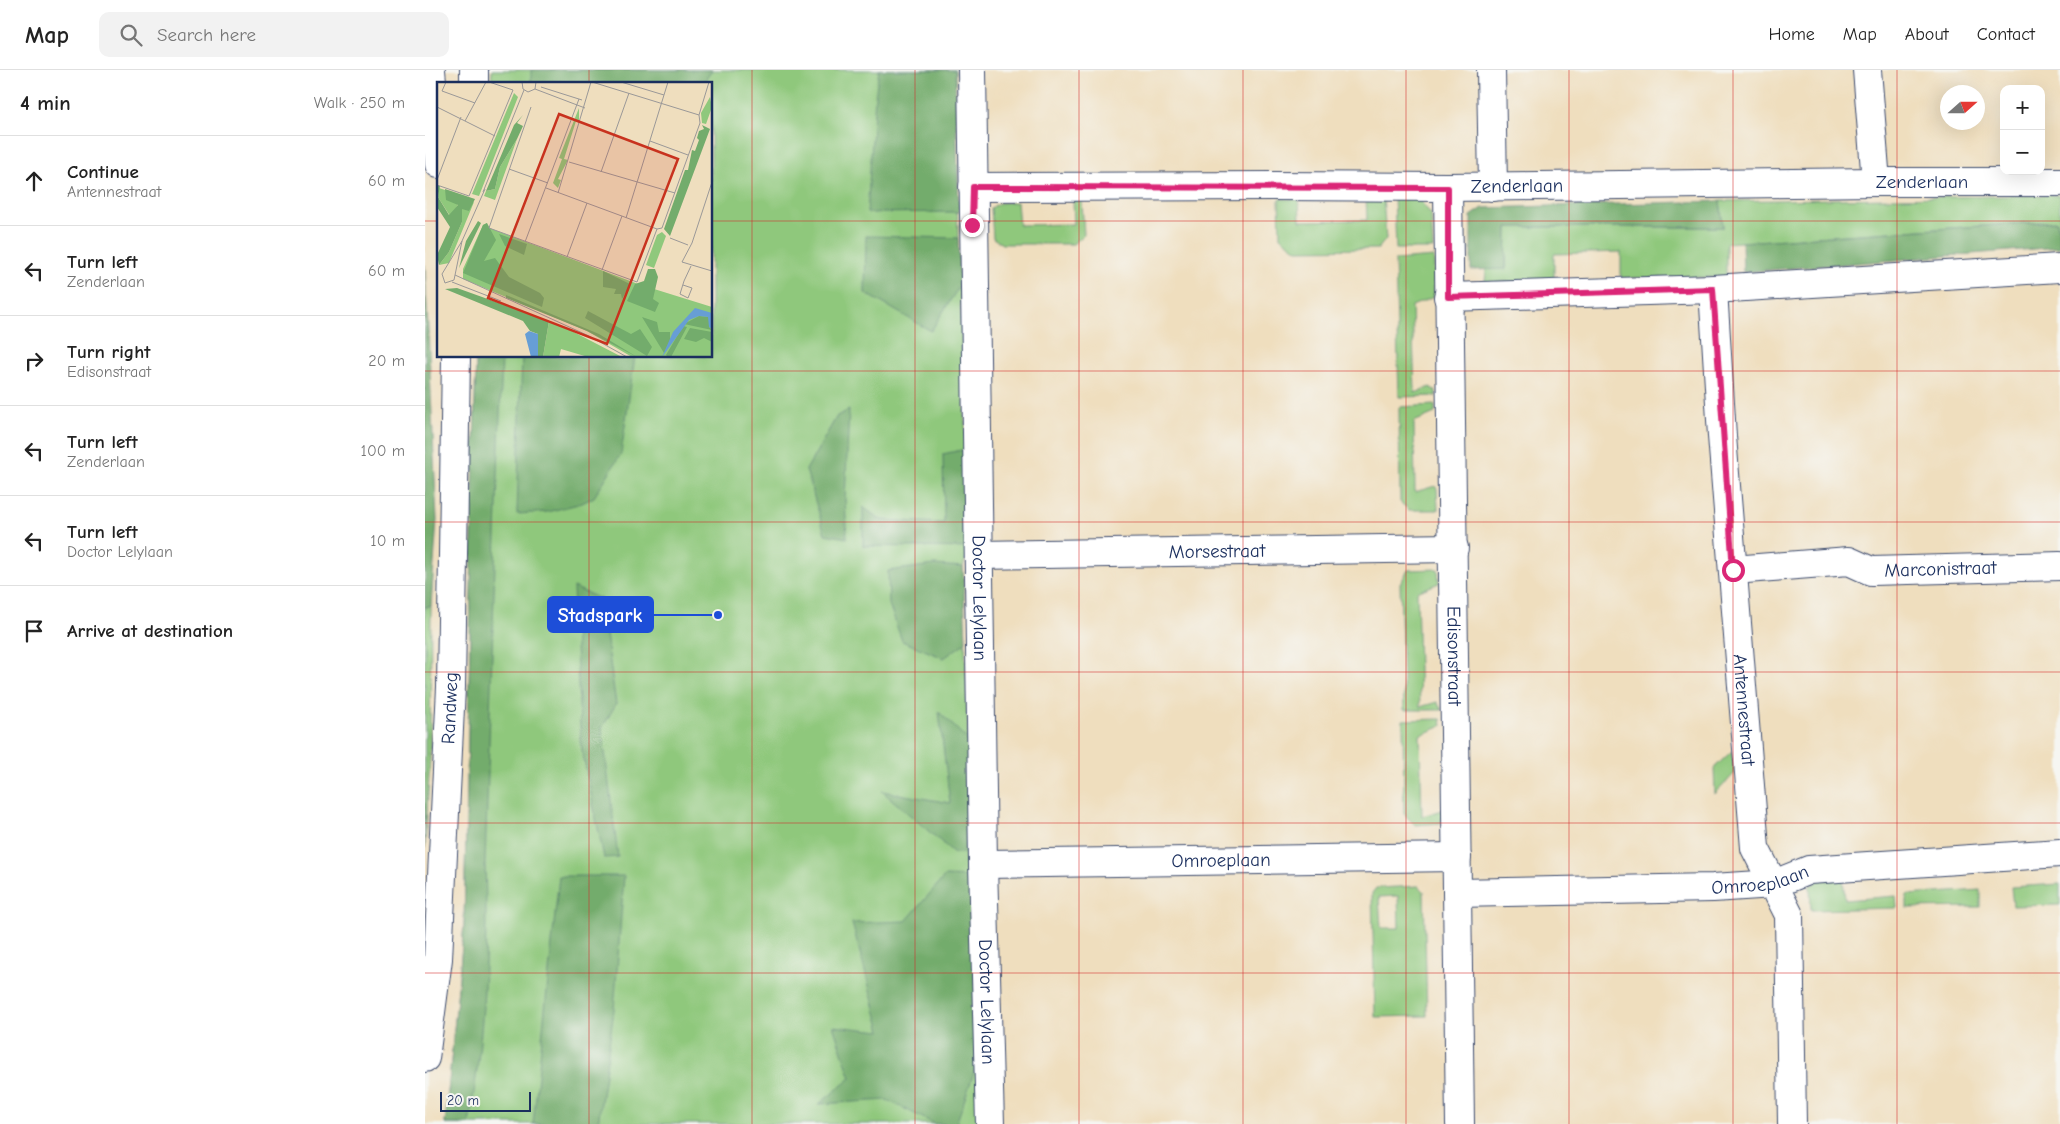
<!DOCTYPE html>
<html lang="en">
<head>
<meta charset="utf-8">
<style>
	:root { --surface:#fff; --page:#f2f2f2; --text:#222; --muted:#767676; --line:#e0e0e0 }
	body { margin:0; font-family:"Comic Neue",sans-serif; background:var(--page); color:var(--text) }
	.controls { position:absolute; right:15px; top:15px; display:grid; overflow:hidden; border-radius:10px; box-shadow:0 5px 20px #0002 }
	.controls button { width:45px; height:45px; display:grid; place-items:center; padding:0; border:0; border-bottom:1px solid var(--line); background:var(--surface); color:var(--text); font:25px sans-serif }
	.compass { position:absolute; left:1515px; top:15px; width:45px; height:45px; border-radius:50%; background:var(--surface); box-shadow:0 5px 20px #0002; rotate:69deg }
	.scale { position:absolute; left:15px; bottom:12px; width:91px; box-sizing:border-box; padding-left:5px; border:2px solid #1b2f5e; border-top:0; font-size:14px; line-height:18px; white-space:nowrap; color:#1b2f5e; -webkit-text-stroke:4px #f6f6f2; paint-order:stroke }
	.stop { position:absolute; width:15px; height:15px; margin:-11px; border:4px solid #db2777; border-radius:50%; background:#fff }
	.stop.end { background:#db2777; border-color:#fff; box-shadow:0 1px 5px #0008 }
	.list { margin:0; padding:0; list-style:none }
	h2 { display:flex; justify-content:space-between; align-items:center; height:65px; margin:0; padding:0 20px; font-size:21px }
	h2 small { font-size:16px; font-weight:400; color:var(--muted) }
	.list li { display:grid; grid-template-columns:32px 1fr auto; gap:15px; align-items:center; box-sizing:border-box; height:90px; padding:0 20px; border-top:1px solid var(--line) }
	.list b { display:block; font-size:19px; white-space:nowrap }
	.list p { margin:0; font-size:16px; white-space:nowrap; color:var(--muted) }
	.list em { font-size:16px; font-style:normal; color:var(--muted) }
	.icon { flex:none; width:28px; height:28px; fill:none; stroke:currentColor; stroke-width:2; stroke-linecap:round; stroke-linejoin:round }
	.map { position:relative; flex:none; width:1635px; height:1054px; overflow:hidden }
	header { display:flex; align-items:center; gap:30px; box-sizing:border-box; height:70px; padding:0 25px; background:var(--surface); border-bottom:1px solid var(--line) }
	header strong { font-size:24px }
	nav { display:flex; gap:28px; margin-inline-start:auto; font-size:18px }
	.search { width:350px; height:45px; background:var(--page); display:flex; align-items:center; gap:12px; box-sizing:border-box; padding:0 18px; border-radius:10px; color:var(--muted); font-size:19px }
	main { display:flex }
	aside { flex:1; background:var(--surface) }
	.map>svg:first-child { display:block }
	.green { fill:#8fc87c; stroke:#557c6d; fill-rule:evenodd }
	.forest { fill:#73ac6c; stroke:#476e65 }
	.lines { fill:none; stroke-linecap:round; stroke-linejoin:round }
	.minor-casing { stroke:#3b496c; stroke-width:30 }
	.major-casing { stroke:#3b496c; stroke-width:30 }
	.minor { stroke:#fff; stroke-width:28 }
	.major { stroke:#fff; stroke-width:28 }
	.route { stroke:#db2777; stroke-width:6 }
	.grid { fill:none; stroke:#d62828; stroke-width:1; stroke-opacity:0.55 }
	.labels { text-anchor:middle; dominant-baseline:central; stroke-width:4; stroke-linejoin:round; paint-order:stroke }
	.street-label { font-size:19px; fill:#1b2f5e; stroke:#f6f6f2 }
	.inset-road { fill:none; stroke:#9a9898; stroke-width:1 }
	.view { fill:#c8321e; fill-opacity:0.15; stroke:#c8321e; stroke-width:2.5 }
	.inset-edge { fill:none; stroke:#1b2f5e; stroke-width:2.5 }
	.leader { fill:none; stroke:#1d4ed8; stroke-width:2 }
	.callout-dot { fill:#1d4ed8; stroke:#f6f6f2; stroke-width:2 }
	.callout { fill:#1d4ed8; stroke:#1d4ed8; stroke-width:2 }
	.callout-label { font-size:20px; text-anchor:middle; font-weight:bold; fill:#fff }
</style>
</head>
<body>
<header>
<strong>Map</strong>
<div class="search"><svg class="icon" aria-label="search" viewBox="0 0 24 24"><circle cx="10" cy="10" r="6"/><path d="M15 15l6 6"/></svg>Search here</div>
<nav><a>Home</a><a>Map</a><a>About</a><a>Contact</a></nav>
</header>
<main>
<aside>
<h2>4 min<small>Walk · 250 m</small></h2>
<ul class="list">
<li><svg class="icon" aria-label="ahead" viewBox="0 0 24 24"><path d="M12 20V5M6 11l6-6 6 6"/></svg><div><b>Continue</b><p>Antennestraat</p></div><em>60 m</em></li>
<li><svg class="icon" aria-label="left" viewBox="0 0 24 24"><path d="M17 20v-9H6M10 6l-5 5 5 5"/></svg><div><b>Turn left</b><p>Zenderlaan</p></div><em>60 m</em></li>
<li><svg class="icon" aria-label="right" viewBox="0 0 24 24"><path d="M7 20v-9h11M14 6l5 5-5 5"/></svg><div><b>Turn right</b><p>Edisonstraat</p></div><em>20 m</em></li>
<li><svg class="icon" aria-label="left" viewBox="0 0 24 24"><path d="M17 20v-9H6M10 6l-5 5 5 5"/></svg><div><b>Turn left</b><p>Zenderlaan</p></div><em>100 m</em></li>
<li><svg class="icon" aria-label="left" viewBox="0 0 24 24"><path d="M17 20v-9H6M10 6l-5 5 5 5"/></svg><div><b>Turn left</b><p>Doctor Lelylaan</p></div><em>10 m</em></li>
<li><svg class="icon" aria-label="arrive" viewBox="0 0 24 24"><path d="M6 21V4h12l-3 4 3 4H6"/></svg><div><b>Arrive at destination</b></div></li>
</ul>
</aside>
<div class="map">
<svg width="1635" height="1054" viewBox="0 0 1635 1054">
	<rect width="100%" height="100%" fill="#f6f6f2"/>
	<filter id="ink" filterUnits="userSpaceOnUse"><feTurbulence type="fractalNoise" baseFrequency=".02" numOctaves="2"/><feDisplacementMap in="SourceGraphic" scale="10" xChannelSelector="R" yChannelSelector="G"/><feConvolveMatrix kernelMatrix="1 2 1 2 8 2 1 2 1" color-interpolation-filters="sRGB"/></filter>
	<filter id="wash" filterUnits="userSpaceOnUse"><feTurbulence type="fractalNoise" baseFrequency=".0096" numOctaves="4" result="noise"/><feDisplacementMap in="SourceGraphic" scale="20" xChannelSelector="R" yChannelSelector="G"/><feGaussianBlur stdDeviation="1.12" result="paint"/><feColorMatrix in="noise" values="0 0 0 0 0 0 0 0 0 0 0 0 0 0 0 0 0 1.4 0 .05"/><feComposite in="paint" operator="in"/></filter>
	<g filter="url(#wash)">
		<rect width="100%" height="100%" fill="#efdebe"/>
		<g class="green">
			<polygon points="67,0 530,0 533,168 545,478 538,497 554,1054 20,1054 39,855 51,286 286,286 286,14 66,14"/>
			<polygon points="1635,125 1635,172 1631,151 1301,173 1301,207 1196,208 1196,182 1129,184 1129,211 1060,212 1061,199 1081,198 1082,157 1298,157 1295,131"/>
			<polygon points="958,126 961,169 953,179 872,180 855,167 854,129 874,129 875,151 942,150 941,127"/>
			<polygon points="969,127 992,127 1006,144 1008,179 971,179"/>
			<polygon points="648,131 657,131 659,165 648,174 577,174 568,168 566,138 574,133 592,132 594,155 649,154"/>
			<polygon points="1009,187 1009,227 987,236 990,323 1005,317 1011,321 1011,326 974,327 970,190"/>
			<polygon points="1010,335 1010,343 989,352 990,422 1010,416 1012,419 1013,440 984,440 975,432 974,337"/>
			<polygon points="1013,499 1014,513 992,522 995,637 1012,632 1017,640 979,640 975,514 983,500"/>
			<polygon points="6,536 5,688 0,778 0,537"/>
			<polygon points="1016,649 1017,656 995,665 997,746 1018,740 1016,753 990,755 979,744 978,650"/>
			<polygon points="1307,681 1310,703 1290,724 1289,698"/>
			<polygon points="1418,808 1420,830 1471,826 1472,838 1386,840 1385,816 1395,810"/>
			<polygon points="1635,814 1635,835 1588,836 1586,817"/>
			<path d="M994 816 999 821 1002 946 950 947 947 823 951 818ZM973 826 974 858H956L954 827Z"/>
			<polygon points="1555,820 1555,837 1482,838 1482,825"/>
		</g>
		<g class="forest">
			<polygon points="106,0 287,0 278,14 106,14"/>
			<polygon points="454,0 530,0 534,142 442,143 450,27"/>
			<polygon points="1295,131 1298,157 1082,157 1081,199 1046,200 1046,146 1058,138"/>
			<polygon points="1632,151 1635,177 1318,202 1317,172"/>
			<polygon points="441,166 533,168 535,215 506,261 440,223"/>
			<polygon points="0,195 12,450 6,536 0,537"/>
			<path d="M51 286H77L60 793C63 880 59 968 44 1054H20L39 855Z"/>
			<polygon points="97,286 210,286 196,384 169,427 157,433 122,442 92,444"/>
			<polygon points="424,340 420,430 422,468 400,464 381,400 412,346"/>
			<polygon points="541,379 545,478 438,476 438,437 456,450 519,453 518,384"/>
			<polygon points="509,495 538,497 541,572 519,588 477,571 464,534 463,501"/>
			<polygon points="148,517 176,529 191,634 177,658 193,787 179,788 156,675"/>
			<polygon points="514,642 544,671 549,783 529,783 457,721 525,733"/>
			<polygon points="134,806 199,806 189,940 173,1054 108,1054"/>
			<polygon points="520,806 549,807 552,994 531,1054 510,1054 462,1030 394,1034 426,1008 408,956 456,961 427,853 481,851"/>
		</g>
	</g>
	<g filter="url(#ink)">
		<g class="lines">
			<defs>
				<g id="minor">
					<path id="s1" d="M547 0 558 794 565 1054"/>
					<polyline points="1066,0 1068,117"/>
					<polyline points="1442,0 1451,112"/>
					<path id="s2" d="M548 117 848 116 1023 117 1451 112H1635"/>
					<path id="s3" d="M1023 117 1035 1054"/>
					<path id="s4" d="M1288 219 1297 366 1330 778 1364 845 1367 1054"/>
					<polyline points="1023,227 1288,219 1635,198"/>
					<path id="s5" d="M554 485 1029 478"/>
					<path id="s6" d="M1308 500 1424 491 1446 501 1635 496"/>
					<path id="s7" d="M558 794 1032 787"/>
					<path id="s8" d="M1032 823 1288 818 1349 814 1384 800 1635 783"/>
				</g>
				<g id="major">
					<polyline points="6,0 14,94"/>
					<polyline points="49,14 49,0"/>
					<path id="s9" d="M0 988 13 889 26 617 31 286"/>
				</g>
			</defs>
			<use href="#minor" class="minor-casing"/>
			<use href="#major" class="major-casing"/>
			<use href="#minor" class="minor"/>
			<use href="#major" class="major"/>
		</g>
	</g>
	<g class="lines" filter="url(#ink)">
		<polyline class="route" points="547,155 548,117 1023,118 1023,227 1288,219 1308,500"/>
	</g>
	<path class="grid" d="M164 0V14M327 0V1054M490 0V1054M654 0V1054M818 0V1054M981 0V1054M1144 0V1054M1308 0V1054M1472 0V1054M0 151H14M286 151H1635M164 286V1054M0 301H1635M0 452H1635M0 602H1635M0 753H1635M0 903H1635"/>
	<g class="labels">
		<g class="street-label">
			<text stroke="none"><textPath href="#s2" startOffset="949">Zenderlaan</textPath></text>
			<text stroke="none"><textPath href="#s2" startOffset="544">Zenderlaan</textPath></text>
			<text stroke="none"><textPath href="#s5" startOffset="238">Morsestraat</textPath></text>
			<text stroke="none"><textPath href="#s6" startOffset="210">Marconistraat</textPath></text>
			<text stroke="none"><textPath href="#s1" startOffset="528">Doctor Lelylaan</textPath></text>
			<text stroke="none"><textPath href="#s3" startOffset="469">Edisonstraat</textPath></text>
			<text stroke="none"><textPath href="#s9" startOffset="351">Randweg</textPath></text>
			<text stroke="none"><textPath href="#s4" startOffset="422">Antennestraat</textPath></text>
			<text stroke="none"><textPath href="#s7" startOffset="238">Omroeplaan</textPath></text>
			<text stroke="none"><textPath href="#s8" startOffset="304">Omroeplaan</textPath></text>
			<text stroke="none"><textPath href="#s1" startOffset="932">Doctor Lelylaan</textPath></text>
		</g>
	</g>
	<g transform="translate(12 12)">
		<rect width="275" height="275" fill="#efdebe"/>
		<path d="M77 11 81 15 42 114 35 112ZM273 15 275 25 269 42 265 41 264 31ZM142 26V39H139L127 77 131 78 121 97 124 98 121 106 116 101 125 77 122 76ZM80 57 58 118 47 114 49 109 58 107 63 85ZM2 106 8 108 21 123 13 134 1 115ZM37 120 12 181 2 183 12 170 25 140V127ZM50 141V145L201 202 275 225V275H195L150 249 26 197V187L46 143ZM225 150 229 154 217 186 209 183 220 153ZM112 239 129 246 185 275H151L124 267 122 275H106Z" fill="#8fc87c"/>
		<path d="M86 33 80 41 86 44 80 57 63 85 58 107 49 109 77 43ZM265 43 273 47 233 154 227 147 248 88H251L255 68 258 69 262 58 260 56 262 49 267 47ZM0 104H3L1 115 12 133 21 123 9 118 8 107 38 117 32 129 25 127V140L12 170 2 183 0 173 13 145 0 125ZM41 139 44 141 22 186 29 159ZM50 141 59 158 47 179 58 176 72 195 103 211 107 216 105 225 26 191 46 143ZM62 152 90 162 87 173 68 164ZM211 187H218L221 195 216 217 222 221 218 230 190 219 198 202 207 199ZM166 189 193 202 185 217 184 212H177L179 207 166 205ZM20 206 112 239 106 275H101V252L93 249 86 239 8 207ZM69 213 162 252 200 275 150 249 69 216ZM151 229 194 252 203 247 215 265 210 274 148 236ZM262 234 272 235V245L275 248 247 242ZM205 235 220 240 222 250H233V261L227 271ZM246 244 250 245 234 275H231L229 273ZM253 246 275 250V260L267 256 259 260 247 257Z" fill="#73ac6c"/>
		<path d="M258 226 275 231V247L272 245 271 235 262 234 252 238 225 275 236 250ZM92 249 101 252V275H94L88 252Z" fill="#679ed5"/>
		<path class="inset-road" d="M9 0 5 9 38 21M85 0 86 7 91 10 98 7 99 0M155 0 262 33M184 0 227 13M104 5 145 18M98 7 148 26M0 25 58 54M94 25 52 146 200 200 220 147 225 146 263 41 262 33 272 0M28 39 49 0M213 59 251 73M132 80 238 111M72 87 111 101M164 90 192 11M0 98 24 35M275 100 255 161 245 180 275 189M0 103 32 114 76 8 52 0M109 106 220 147M46 110 87 8M121 111 154 0M189 136 231 0M233 156 251 163M25 159 17 198 8 201 5 192 25 159 48 107M88 160 142 17M130 175 150 121M165 188 185 134M18 193 152 254 190 275M15 200 64 219M246 203 255 206 251 216 243 212 247 199 254 184"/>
		<path class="view" d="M122 32 241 77 170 262 51 216Z"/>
		<rect width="275" height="275" class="inset-edge"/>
	</g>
	<path class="leader" d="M293 545L228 545"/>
	<circle class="callout-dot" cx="293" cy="545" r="5"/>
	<rect class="callout" x="123" y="527" width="105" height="35" rx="5"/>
	<g class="callout-label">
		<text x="175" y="552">Stadspark</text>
	</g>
</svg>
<div class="controls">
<button>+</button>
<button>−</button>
</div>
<svg class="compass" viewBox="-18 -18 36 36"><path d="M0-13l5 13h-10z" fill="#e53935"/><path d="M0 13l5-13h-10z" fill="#767676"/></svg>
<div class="scale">20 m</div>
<div class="stop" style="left:1308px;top:500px"></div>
<div class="stop end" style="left:547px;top:155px"></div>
</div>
</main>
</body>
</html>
